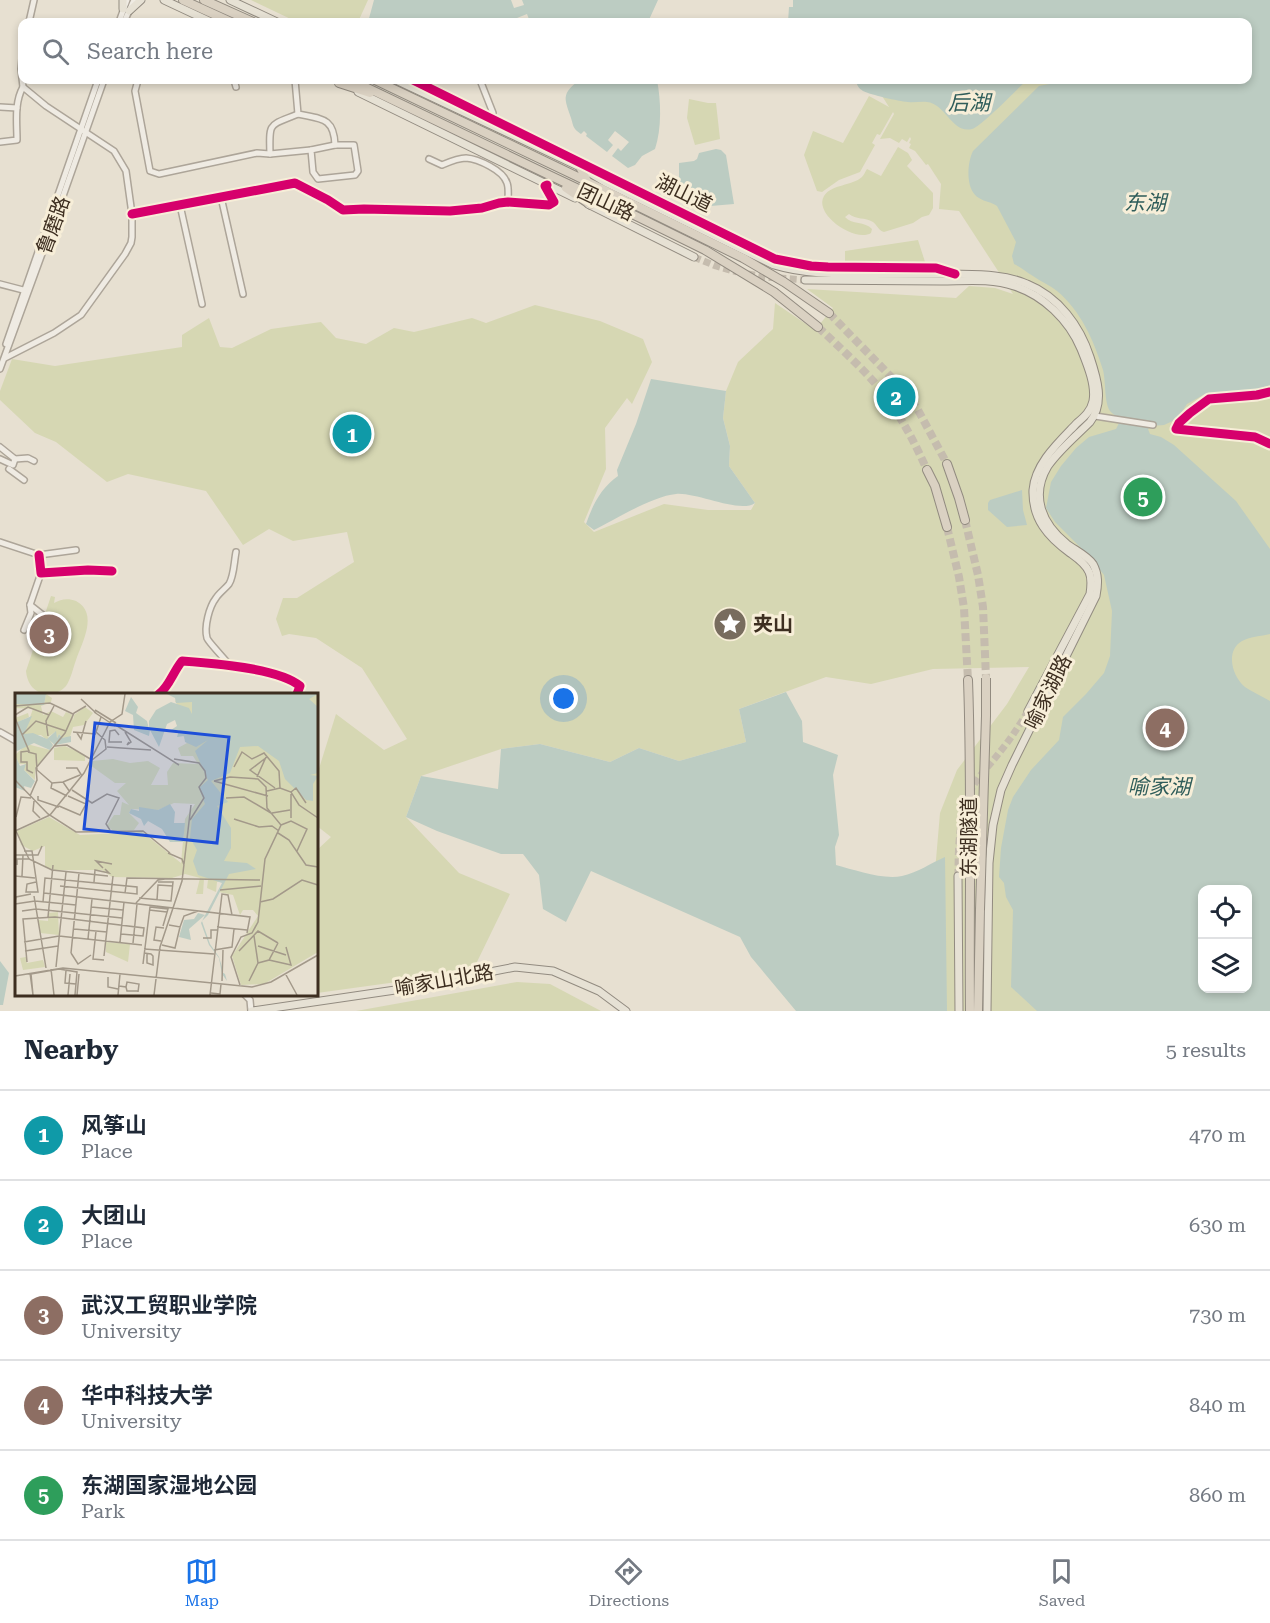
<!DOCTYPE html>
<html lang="en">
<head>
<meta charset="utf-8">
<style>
	:root { --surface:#fff; --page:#f6f6f7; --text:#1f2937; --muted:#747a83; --line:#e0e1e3; --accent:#1a73e8 }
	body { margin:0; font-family:"Roboto Serif","Noto Sans SC",serif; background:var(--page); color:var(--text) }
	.controls { position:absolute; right:18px; bottom:18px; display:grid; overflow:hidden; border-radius:12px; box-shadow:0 3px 9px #0003 }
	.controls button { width:54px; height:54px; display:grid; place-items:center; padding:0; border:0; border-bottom:2px solid var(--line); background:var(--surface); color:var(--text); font:30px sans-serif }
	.you { position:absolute; left:564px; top:699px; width:21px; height:21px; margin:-15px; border:4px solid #fff; border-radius:50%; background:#1a73e8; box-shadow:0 0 0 9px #1a73e833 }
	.badge { display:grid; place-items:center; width:39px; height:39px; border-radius:50%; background:var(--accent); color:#fff; font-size:20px; font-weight:700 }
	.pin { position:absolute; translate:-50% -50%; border:3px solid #fff; box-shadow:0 2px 6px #0006 }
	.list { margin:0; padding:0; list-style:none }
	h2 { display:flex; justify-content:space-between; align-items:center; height:78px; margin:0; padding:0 24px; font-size:26px }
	h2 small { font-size:20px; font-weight:400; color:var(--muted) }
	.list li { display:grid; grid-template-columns:39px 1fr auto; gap:18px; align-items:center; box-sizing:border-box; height:90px; padding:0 24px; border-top:2px solid var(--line) }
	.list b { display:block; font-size:22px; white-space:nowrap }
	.list p { margin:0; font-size:20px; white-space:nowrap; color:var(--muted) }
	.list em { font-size:20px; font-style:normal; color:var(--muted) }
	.icon { flex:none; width:33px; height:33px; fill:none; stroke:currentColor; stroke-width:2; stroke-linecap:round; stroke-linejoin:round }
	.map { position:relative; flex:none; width:1270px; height:1011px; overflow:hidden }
	.search { position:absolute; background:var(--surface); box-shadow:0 3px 9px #0003; left:18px; right:18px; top:18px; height:66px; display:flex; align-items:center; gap:15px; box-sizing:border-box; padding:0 21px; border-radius:12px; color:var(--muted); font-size:22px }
	.sheet { height:528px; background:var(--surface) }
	nav { display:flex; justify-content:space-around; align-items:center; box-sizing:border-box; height:84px; border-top:2px solid var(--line); background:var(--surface); font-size:16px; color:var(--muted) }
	nav a { display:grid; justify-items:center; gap:3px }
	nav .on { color:var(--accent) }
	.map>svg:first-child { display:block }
	.green { fill:#d6d7b3; fill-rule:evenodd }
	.water { fill:#bcccc2; fill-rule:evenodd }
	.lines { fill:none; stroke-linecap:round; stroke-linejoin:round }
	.major-tunnel { stroke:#c5bcae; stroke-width:7; stroke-dasharray:7 3.5; stroke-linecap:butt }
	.highway-tunnel { stroke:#c5bcae; stroke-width:8; stroke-dasharray:8 4; stroke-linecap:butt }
	.minor-casing { stroke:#ada599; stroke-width:8 }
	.major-casing { stroke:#928b80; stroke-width:9 }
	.highway-casing { stroke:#928b80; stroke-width:10 }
	.minor { stroke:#efebe3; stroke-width:5 }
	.major { stroke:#e6e1d4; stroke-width:7 }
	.highway { stroke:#dad1c2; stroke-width:8 }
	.highway-bridge-casing { stroke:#928b80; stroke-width:10; stroke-linecap:butt }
	.highway-bridge { stroke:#dad1c2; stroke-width:8 }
	.cycleway-casing { stroke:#f7eed8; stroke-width:13 }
	.cycleway { stroke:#d6006c; stroke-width:9 }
	.labels { text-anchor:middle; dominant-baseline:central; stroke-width:6; stroke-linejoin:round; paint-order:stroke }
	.street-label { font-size:20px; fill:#3d2e20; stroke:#f7eed8 }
	.poi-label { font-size:20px; font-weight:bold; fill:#3d2e20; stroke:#f7eed8; text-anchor:start }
	.water-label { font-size:21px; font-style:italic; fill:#2f5d5a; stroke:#f7eed8 }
	.inset-road { fill:none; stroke:#a3998a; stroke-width:1.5 }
	.view { fill:#1d4ed8; fill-opacity:0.15; stroke:#1d4ed8; stroke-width:3 }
	.inset-edge { fill:none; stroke:#3d2e20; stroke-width:3 }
</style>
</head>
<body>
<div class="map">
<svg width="1270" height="1011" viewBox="0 0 1270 1011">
	<rect width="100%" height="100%" fill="#e7e0d1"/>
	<g class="green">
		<polygon points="251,0 368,0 358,22 297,22"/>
		<path d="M1270 0V1011H934L931 918 940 813 957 770 1007 704 1029 667 933 669 871 684 826 677 739 709 746 742 679 761 639 748 610 762 540 744 501 749 421 776 406 817 459 873 510 894 475 966 404 981 317 993V850L331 837 317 826V775L336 714 384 750 407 739 362 668 316 638 289 634 282 636 276 619 283 598H297L354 562 347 532 293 541 269 529 243 545 206 491 128 474 107 482 56 442 35 433 0 400V391L12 359 55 366 182 347V335L209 318 220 347 232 348 271 329 321 322 336 338 366 344 394 328 414 332 472 318 486 323 535 305 600 321 643 339 652 362 632 404 627 398 605 428 606 469 584 522 594 532 664 504 708 510H751L755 503 729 466 730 446 723 418 726 391 738 362 773 329 775 303 815 330 833 308 807 289 956 298 969 286 995 288 1013 294 959 211 939 209 941 184 928 164 926 165 915 151 909 148 911 144 909 143 911 139 910 137 907 142 902 139 899 143 890 138 880 139 894 114 893 112 880 135 877 134 872 143 875 145 860 172 839 180 822 192 817 191 804 155 813 131 843 143 869 96 889 107 872 80H1248V22ZM1202 890H1248V988H1202Z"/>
		<polygon points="689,99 708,103 716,103 720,139 695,145 687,118"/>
		<path d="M898 147 908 153 912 160 907 166 933 193V208L929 215 922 217 913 223 884 232C878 230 878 226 873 222 865 217 856 220 849 214L845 217C852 225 865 221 872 229L871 233C855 243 813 214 824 196 832 184 852 186 862 177 864 175 865 172 867 169L881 176Z"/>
		<polygon points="918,240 926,265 845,264 845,251"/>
		<path d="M51 596 55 597 54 603C61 599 68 598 76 601 99 613 82 643 76 660 73 668 71 679 66 686 60 693 50 696 41 693 31 689 27 681 26 671Z"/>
		<polygon points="517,982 550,984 601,1011 356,1011"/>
	</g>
	<g class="water">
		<polygon points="374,0 511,0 514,8 524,5 522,0 658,0 648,22 530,22 527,14 517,18 519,22 368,22"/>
		<path d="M793 0H1270V385L1241 394H1205L1187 404 1177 419 1164 425 1151 426 1148 429 1150 434 1161 437 1174 445 1236 501 1270 549V634C1261 636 1249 637 1242 641 1225 651 1232 676 1245 687 1252 692 1262 696 1270 701V1011H1037L1011 987 1013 910 1006 897 1004 883 999 877 1001 848 1008 810 1013 797 1031 770 1059 740 1063 717 1086 694 1104 673 1110 656 1112 611 1104 575 1088 555 1055 522 1046 508 1051 482 1061 466 1076 448 1089 437 1116 429 1121 419C1118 416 1113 415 1110 411 1104 402 1106 382 1103 370 1094 341 1081 311 1057 291 1050 285 1041 282 1033 276 1026 272 1021 267 1014 264L1012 256 1016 242 997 206C992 202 985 202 979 198 965 190 967 163 973 151L1039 86 1070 80H1248V22H788L789 7H793ZM1202 890H1248V988H1202Z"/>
		<path d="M580 80H657C661 100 662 129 655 149L642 156 635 165 628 168 612 156 618 148 621 151 629 142 615 131 608 140 613 145 607 152 586 136 587 134 584 131 581 134C573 128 574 128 571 118 565 99 560 94 580 80Z"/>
		<path d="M856 80H1027C1017 89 982 126 972 129 952 134 946 104 927 102 921 101 914 103 908 102 898 101 871 95 863 91 858 88 857 85 856 80Z"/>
		<polygon points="716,149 721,150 726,155 734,204 699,207 684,204 679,195 679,163 694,161 697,159 699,153"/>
		<path d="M651 379 726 391 723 418 730 446 729 466 755 503C740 514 696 492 676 494 653 496 616 519 594 530L586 524C593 504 601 488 618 476L617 470 636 424Z"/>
		<polygon points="1022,490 1023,510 1027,525 1007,527 988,510 988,503 990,500"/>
		<path d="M786 692 802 721 803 742 838 755 833 775 839 835 835 847 836 865C855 870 883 880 902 876 917 873 931 863 945 857L947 1011H796L751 957 740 937 591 871 566 922 543 909 539 875 523 854H501L437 831 406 817 421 776 498 789 501 749 540 744 610 762 639 748 679 761 746 742 739 709Z"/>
		<polygon points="0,961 9,973 3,1005 0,1005"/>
	</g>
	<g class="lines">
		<g class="major-tunnel">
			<polyline points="694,257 716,266 737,272"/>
			<polyline points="748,274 765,277 805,280"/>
			<path d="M958 876C958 847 959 816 971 790 978 776 990 765 999 753 1010 740 1019 726 1028 711"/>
		</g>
		<g class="highway-tunnel">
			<polyline points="829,313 902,388 918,410 947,464"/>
			<path d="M818 327C837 345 857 363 874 382 897 408 913 439 927 470"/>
			<polyline points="965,520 978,575 983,607 986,678"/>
			<polyline points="947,527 959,577 964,608 968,680"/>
		</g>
		<defs>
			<g id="minor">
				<polyline points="29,22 34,0"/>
				<polyline points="119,22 127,0"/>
				<polyline points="124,22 134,0"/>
				<polyline points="138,80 135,91 150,171 159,174 257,153 270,154"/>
				<polyline points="234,80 236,87"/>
				<path d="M295 80 298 114C321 119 334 117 335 145"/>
				<polyline points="413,80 775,259 811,266 828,267 936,268 951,273"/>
				<polyline points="480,80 493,113 491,119"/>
				<polyline points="0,107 17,108"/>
				<path d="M298 114C269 126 269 121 270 154L311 150"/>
				<path d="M0 142 17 140C17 123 14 103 23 87"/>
				<polygon points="335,145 354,145 358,171 355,175 318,179 313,172 311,150"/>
				<path d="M429 159 442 165C449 162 458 158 466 158 478 159 503 170 507 183 509 188 508 196 508 202"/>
				<polyline points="221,197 243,294"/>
				<polyline points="180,205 202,304"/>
				<polyline points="132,214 295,183 328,200 343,210 364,209 450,211 482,208 499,203 508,202 549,205 554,202 545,186 547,185"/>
				<polyline points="0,284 27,291"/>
				<polyline points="6,344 98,80"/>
				<polyline points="5,358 54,333 81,315 125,254 131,243 132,237 132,214 126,171 114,151 46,106 23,87 21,69 22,59"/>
				<polyline points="0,369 62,199 104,80"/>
				<polyline points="1270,392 1257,395 1209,399 1190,413 1179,423 1176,429 1255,437 1270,444"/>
				<polyline points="1095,416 1153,425"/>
				<polyline points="0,447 15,459 28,458 34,461"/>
				<polyline points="0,459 13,465 15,459"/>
				<polyline points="9,469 24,480"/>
				<polyline points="0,542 39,555 76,550"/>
				<polyline points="39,555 41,573 88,570 112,571"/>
				<polyline points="41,573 30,605 44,616"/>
				<polyline points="24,630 31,613 30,605"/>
				<path d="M231 667C226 660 209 643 207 638 204 627 209 607 216 598 219 593 225 589 229 584 234 576 234 562 236 552"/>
				<path d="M159 694C169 687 173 672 182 661 211 663 279 668 300 686L297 694"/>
				<polyline points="0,732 16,741"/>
				<polyline points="244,994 250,1000 251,1011"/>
			</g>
			<g id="major">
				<polyline points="123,0 123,9"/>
				<polyline points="164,0 211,22"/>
				<polyline points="230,0 277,22"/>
				<polyline points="129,11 141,0"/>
				<path d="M396 80 580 167 605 182 774 265C804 274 833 274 864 274 891 274 919 274 946 274 973 275 1002 273 1027 284 1059 297 1080 326 1090 357 1097 378 1105 403 1090 422 1076 436 1059 450 1048 466 1030 496 1042 524 1067 544 1075 550 1088 556 1093 564 1099 575 1098 585 1096 596L1012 765 1001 790 993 825 989 863 987 1011"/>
				<polyline points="358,92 575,198"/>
				<polyline points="588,204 694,257"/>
				<path d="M805 280C851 280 896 281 941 281 965 281 991 278 1014 286 1043 295 1069 320 1081 349 1087 364 1096 385 1093 401 1091 411 1084 417 1077 423 1060 441 1035 463 1033 490 1032 519 1048 537 1070 553 1077 558 1085 563 1089 572 1092 578 1091 587 1090 594L1028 711"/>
				<polyline points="958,876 959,1011"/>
				<polyline points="252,1011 402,989 515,967 553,971 599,991 626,1011"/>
			</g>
			<g id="highway">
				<polyline points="183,0 231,22"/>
				<polyline points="204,0 253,22"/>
				<polyline points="351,80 549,175 636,216 705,250 774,292 818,327"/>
				<polyline points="375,80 576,176 743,258 784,282 829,313"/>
				<polyline points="339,83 370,93"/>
				<polyline points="580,167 587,181"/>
				<polyline points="566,188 591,205"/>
				<polyline points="947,464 959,498 965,520"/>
				<polyline points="927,470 935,486 947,527"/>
				<path d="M968 680C972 790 969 901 970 1011"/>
				<polyline points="978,1011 980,910"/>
			</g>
		</defs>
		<use href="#minor" class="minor-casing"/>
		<use href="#major" class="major-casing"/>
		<use href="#highway" class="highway-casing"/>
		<use href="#minor" class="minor"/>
		<use href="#major" class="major"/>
		<use href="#highway" class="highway"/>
		<defs>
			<polyline id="highway-bridge" points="980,910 986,716 986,678"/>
		</defs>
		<use href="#highway-bridge" class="highway-bridge-casing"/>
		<use href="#highway-bridge" class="highway-bridge"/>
		<defs>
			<g id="cycleway">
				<polyline points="413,80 775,259 811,266 828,267 936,268 955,274"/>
				<polyline points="132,214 295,183 328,200 343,210 364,209 450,211 482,208 499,203 508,202 549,205 554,202 545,186 547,185"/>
				<polyline points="1270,392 1257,395 1209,399 1190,413 1179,423 1176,429 1255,437 1270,444"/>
				<polyline points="39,555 41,573 88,570 112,571"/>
				<path d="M159 694C169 687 173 672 182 661 211 663 279 668 300 686L297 694"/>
			</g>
		</defs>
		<use href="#cycleway" class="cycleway-casing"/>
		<use href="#cycleway" class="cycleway"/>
	</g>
	<defs>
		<symbol id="sight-disc" viewBox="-11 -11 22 22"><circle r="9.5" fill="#786c5e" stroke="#f7eed8"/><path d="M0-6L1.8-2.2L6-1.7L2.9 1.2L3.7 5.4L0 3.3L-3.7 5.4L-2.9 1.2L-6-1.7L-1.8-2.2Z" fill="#fff"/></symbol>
	</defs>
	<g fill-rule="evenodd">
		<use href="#sight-disc" x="711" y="605" width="38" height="38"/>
	</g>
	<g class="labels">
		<g class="street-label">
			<text transform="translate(684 193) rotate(26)">湖山道</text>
			<text transform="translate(606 202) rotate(25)">团山路</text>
			<text transform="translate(53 225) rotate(-70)">鲁磨路</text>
			<text transform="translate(1048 692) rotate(-64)">喻家湖路</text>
			<text transform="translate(969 837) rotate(-90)">东湖隧道</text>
			<text transform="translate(444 980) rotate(-10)">喻家山北路</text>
		</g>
		<g class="poi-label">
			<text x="753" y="624">夹山</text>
		</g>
		<g class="water-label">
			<text x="969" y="103">后湖</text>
			<text x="1145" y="203">东湖</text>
			<text x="1159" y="787">喻家湖</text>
		</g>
	</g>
	<g transform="translate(15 693)">
		<rect width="303" height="303" fill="#e7e0d1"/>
		<path d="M31 1 37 5 36 9 26 13 28 22 36 18 48 24 51 19 58 22V28L59 22 70 14 78 20 69 32 58 34 55 44 47 45 44 41 42 45 40 39 33 44 38 52 26 42H8L12 51 35 57 20 76V87L9 77 10 71H4L0 62 10 53 0 25 13 20 14 24 3 29 11 35 18 16 0 15V11H29ZM167 1H303V259L249 291 226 292 217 263 243 223 238 217H228L225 222 218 202 204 199 210 187 202 189 201 199 192 195 193 187 189 186 188 201H181L185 185 170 181 157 185 97 184 87 177H37L30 173V153L18 158 6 152 2 138 34 124 65 142 127 139 166 170 170 126 180 111 159 110 143 117 116 116 114 120 124 130 119 137 98 138 92 132 99 122H105L107 109 114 112 102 98 111 90H100L75 72 77 68 98 66 115 70 133 68 145 75 136 92H153L152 79 158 70 183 71 178 63H166L163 55 172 50 161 29 167 20 160 8ZM50 53 70 62V68L39 67V55ZM43 219 44 242 25 240 23 227 33 228V220ZM91 249 115 251 113 269 91 259ZM11 264 12 270 28 267 30 274 8 277 5 265Z" fill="#d6d7b3"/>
		<path d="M0 1H31L29 12 0 11ZM152 1H303L294 6 303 14V80L295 82 303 83 298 91V108L291 107 270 86 264 68 243 53 225 54 215 80 196 88 213 109 202 113 216 135V155L209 168 232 170 241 176 214 181 193 222 187 228 195 251 204 264 207 274V279L210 281 212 288 207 281 204 265 194 252 186 230 207 190 183 182 178 168 182 157 175 145 177 126 190 111 184 95 193 87 180 58 193 47 181 54 170 49 169 43 162 44 164 37H156L162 33 160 27 152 31 144 54 135 37 134 43 119 37 118 22 110 18 116 4 123 14 121 20 132 28 134 36V28L141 17 156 9 174 15 177 21V9L161 10 160 5ZM17 23 9 41 18 40 32 46 41 38 42 45 44 41 47 45 56 43V49L40 52 34 47 38 52 35 57 19 50 0 59V30ZM0 62 5 73 11 71 9 77 20 88 16 95 9 93 10 98 0 94ZM155 111 160 119 159 130H170L168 149H155L147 136 133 128 129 133 126 126 114 120 116 116 124 118V114L143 117ZM183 220 190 222 174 236 176 247 164 244 169 227 179 226Z" fill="#bcccc2"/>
		<path class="inset-road" d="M66 6 81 20M0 13 35 10 58 21M80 17 101 30M79 19 100 33M0 22 13 14 34 22M0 25 14 58 6 59V69H12V77L18 80M99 31 164 72M58 39 81 41M110 39 116 49 112 52 114 49M62 40 66 46 71 28M7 42 21 28 51 38M104 42 100 37 95 38 94 49H107M33 43 31 28 39 13M40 53 52 52 77 67M92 54 136 57M13 59 21 61 22 77 37 90 36 95 52 103M252 64 235 77 260 95M159 66 184 70 190 78 191 85 184 94 189 105 175 127M77 67 91 56 90 47 81 39 86 24M219 74 227 59 237 66 249 60 264 78 265 95M51 75H62L67 83M242 84 251 64M0 87 33 121 61 139 128 138 155 160M199 88 215 84 243 86 251 94 252 115 266 132 250 166 243 229 237 240 226 244 216 264 225 292M199 88 253 103M48 89 65 82M37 90 48 89 55 99M57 97 77 110 92 101 104 105 91 131 95 137M252 98 265 95 276 99 284 112 303 125M276 99 281 95 291 110M15 103 22 87 21 75 50 40 59 20 71 13M23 103V107L44 114M211 105 229 104 256 120M19 108 18 118 25 125M44 113 65 122 71 111 53 103M257 120 275 117M35 122 69 80 95 29 107 21 110 1M1 124 6 104 16 105M276 125V101M219 126 244 134 257 133 264 138M266 132 276 128 292 136 282 158M0 138 35 122M1 138 14 166 37 177M263 140 274 147 291 172 303 174M9 158H17L23 199H11L12 191 21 189M153 160 167 166 169 172M0 162H23L27 153M2 172V166H15M88 175 81 168 97 171M37 177 93 183M0 183 20 185M7 183 8 162M79 189 80 177 94 180 90 176M205 197 246 193M29 200 235 224 232 240M110 200 112 185 245 187M19 203 31 275M124 205 156 208 158 189H143M142 207 143 192 158 193M0 208 1 204 16 201M28 209 30 185 122 194V201L45 193M245 209 258 206 287 187 303 192M121 210 143 187 150 186M0 211 20 208 61 212M76 214 108 217M134 217 152 219M7 218 21 216 107 225M33 224 38 172M154 232 165 234 169 223 183 218M202 234 232 237M59 236 92 239M81 238 78 266 89 267M188 245H196V237H202M73 246 77 206M146 248 139 247 141 234 149 235M9 249 44 243 127 252M105 249 109 209M118 250 122 211M147 252 160 255 165 234M243 253 271 262M129 256 199 261M199 257 217 254 219 236M10 258 43 253M224 258 243 238 263 250M56 260 64 180M56 260 63 271 76 262M129 260 136 261 138 263V272L132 270V261M89 263 98 183M254 267 276 272 271 254M12 269 8 226 40 224 129 235 128 243 106 241M243 270 254 267 263 250M128 271 135 214 153 216 148 233M41 274 51 179M36 276 39 302M51 277 50 290 61 291M15 280 18 302M270 280 282 302M0 283 48 275 237 294 256 289 303 262M93 284V294L103 296M207 288 208 257M234 288 243 270 239 243M104 293 111 294 112 298H123M111 294 112 289 124 291 123 299M196 300 205 301 206 291M18 302 16 281 44 276 62 279 60 302M53 302 55 281M62 302 64 281M103 302 105 281M139 302 145 254 167 188 176 112M195 302 207 201 213 202 217 222"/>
		<path class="view" d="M80 30 214 44 202 150 69 136Z"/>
		<rect width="303" height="303" class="inset-edge"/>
	</g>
</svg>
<div class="controls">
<button><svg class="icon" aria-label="locate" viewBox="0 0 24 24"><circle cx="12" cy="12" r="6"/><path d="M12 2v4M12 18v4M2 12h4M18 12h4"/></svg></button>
<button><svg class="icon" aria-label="layers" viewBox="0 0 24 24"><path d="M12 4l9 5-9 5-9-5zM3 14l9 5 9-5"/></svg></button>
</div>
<div class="you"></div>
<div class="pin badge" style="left:352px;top:434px;background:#0f9aa8">1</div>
<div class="pin badge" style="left:896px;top:397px;background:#0f9aa8">2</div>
<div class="pin badge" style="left:49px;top:634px;background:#8d6e63">3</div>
<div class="pin badge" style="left:1165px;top:728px;background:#8d6e63">4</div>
<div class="pin badge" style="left:1143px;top:497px;background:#2e9e5b">5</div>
<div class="search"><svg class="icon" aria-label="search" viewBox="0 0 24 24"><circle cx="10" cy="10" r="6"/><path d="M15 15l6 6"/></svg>Search here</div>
</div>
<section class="sheet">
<h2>Nearby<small>5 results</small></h2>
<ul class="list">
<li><span class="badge" style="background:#0f9aa8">1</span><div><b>风筝山</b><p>Place</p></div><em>470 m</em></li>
<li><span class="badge" style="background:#0f9aa8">2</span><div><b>大团山</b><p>Place</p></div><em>630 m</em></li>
<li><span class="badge" style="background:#8d6e63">3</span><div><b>武汉工贸职业学院</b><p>University</p></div><em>730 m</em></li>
<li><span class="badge" style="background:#8d6e63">4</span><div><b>华中科技大学</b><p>University</p></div><em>840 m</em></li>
<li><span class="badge" style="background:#2e9e5b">5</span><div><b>东湖国家湿地公园</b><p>Park</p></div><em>860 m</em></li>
</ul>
</section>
<nav>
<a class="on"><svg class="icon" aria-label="map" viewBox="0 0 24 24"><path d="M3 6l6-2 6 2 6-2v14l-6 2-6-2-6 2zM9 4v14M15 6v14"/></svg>Map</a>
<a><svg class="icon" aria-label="directions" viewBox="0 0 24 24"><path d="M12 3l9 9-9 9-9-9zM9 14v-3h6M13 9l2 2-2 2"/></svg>Directions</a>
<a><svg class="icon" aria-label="saved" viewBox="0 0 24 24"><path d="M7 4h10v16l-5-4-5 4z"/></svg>Saved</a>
</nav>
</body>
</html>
